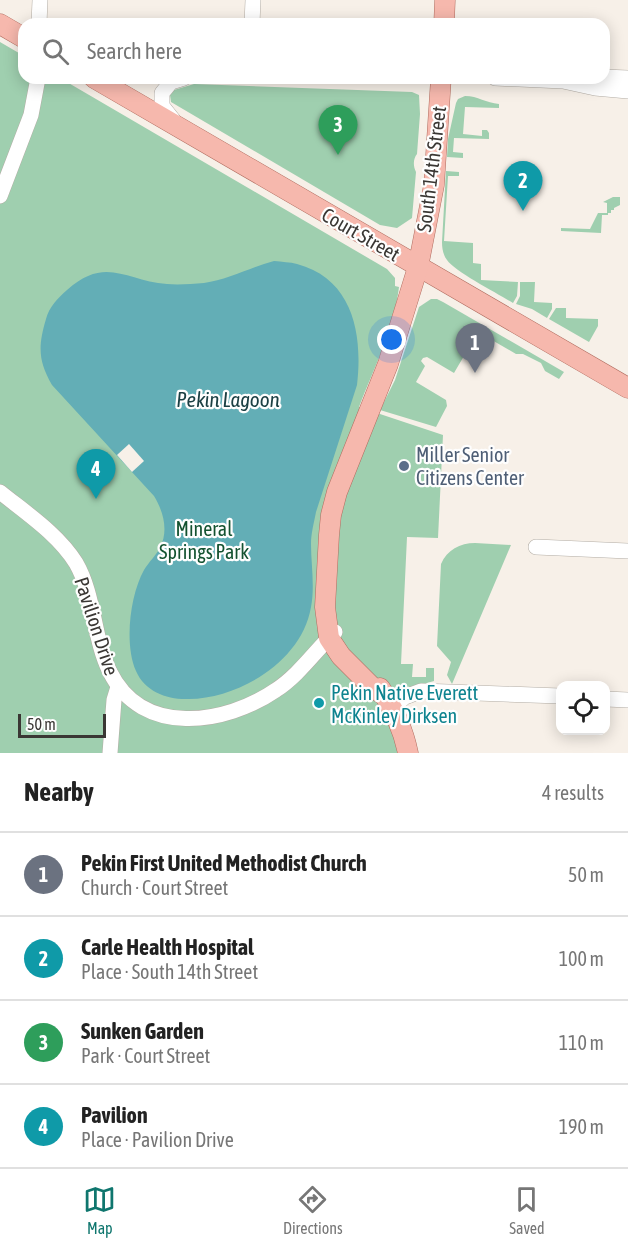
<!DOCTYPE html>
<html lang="en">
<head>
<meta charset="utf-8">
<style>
	:root { --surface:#fff; --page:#f2f2f2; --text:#222; --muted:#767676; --line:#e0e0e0; --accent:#0f766e }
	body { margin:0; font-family:"Asap Condensed",sans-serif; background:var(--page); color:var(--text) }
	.controls { position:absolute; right:18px; bottom:18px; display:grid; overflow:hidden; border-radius:12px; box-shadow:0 3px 15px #0003 }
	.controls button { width:54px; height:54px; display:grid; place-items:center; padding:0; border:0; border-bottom:2px solid var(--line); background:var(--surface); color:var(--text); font:30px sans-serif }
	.scale { position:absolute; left:18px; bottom:15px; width:88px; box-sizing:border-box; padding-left:6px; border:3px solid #3a3734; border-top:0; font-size:16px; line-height:21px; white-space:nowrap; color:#3a3734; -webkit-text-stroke:4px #fefefe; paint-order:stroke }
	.you { position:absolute; left:392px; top:340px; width:21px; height:21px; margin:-15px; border:4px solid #fff; border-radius:50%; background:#1a73e8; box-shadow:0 0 0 9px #1a73e833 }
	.badge { display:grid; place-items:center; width:39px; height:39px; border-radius:50%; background:var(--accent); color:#fff; font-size:20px; font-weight:700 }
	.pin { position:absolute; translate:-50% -50px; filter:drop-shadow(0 2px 3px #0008) }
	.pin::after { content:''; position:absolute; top:32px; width:21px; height:18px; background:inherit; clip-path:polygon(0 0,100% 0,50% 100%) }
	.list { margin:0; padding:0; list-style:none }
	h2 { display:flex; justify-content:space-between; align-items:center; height:78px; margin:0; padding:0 24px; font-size:26px }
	h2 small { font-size:20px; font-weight:400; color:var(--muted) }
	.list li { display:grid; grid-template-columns:39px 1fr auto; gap:18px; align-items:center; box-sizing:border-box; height:84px; padding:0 24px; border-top:2px solid var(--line) }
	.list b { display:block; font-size:22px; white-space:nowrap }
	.list p { margin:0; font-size:20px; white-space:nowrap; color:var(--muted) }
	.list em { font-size:20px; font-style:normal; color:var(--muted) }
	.icon { flex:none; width:33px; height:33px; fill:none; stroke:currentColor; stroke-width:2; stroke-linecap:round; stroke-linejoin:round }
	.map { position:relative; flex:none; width:628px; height:753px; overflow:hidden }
	.search { position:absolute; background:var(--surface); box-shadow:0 3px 15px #0003; left:18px; right:18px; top:18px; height:66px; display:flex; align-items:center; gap:15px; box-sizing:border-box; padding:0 21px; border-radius:18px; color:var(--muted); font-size:22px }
	.sheet { height:414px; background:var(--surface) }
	nav { display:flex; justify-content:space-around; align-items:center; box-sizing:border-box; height:84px; border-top:2px solid var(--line); background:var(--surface); font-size:16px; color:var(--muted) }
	nav a { display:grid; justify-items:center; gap:3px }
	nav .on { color:var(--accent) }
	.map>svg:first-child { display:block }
	.green { fill:#9fcfaf }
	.water { fill:#63aeb6 }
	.pier { fill:#f7f0e8 }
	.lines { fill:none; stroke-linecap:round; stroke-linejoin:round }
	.minor-casing { stroke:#b3ada5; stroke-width:16 }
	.major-casing { stroke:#b06c5f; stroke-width:21 }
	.minor { stroke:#fff; stroke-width:15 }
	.major { stroke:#f6b8ad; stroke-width:20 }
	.service-dot { fill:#5c6f8a; stroke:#fefefe; stroke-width:2 }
	.culture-dot { fill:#0f9aa8; stroke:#fefefe; stroke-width:2 }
	.labels { text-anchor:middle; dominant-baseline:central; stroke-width:4.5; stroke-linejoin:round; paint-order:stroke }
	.street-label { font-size:20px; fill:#3a3734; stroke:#fefefe }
	.service-label { font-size:20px; fill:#4e5e75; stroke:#fefefe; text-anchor:start }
	.park-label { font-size:20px; fill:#135230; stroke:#fefefe }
	.culture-label { font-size:20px; fill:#0d838f; stroke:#fefefe; text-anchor:start }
	.water-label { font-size:21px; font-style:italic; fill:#1c4044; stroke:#fefefe }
</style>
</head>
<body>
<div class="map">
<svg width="628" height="753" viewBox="0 0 628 753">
	<rect width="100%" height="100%" fill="#f7f0e8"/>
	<g class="green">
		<path d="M0 42 24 56V78H60L387 269 395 278V286L399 287C394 329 374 368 359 407L443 435 438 538 407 537 401 664H413L412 677H426V668H434V681L399 691 397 753H0Z"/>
		<path d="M194 84 412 92 419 95 420 114 417 154C413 159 413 166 416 172L412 218 397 228 380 225 171 102 170 95 174 90Z"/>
		<path d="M465 96C478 96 486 103 499 104V108L465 107 463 134 482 136V130H487L489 133V139L454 138 453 152 463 153V158L447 157 448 139 456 103 458 99Z"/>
		<path d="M446 171 459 172V176H448L444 241 473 243V263L481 264V280L518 282 517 296 513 303C499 294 455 272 447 260 443 255 442 248 442 242Z"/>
		<polygon points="613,197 620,197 620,205 614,208 614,210 611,210 611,213 608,213 608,215 602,215 601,233 561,231 561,228 590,229 598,213 607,213 607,203 603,202"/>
		<polygon points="520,282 535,282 534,302 552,303 552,309 547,318 532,309 516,304 520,296"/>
		<polygon points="431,299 437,299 443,302 564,372 559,379 545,371 541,363 523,354 516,354 478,332 454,373 427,357 423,358 421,361 425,366 416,382 446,400 447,406 436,427 380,410 395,380 419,307"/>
		<polygon points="556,308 566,308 566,318 598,319 598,326 589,342 549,319"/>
		<path d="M475 543 511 545 452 684 447 675 451 662 437 646 441 564C447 550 460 543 475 543Z"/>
	</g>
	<path class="water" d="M274 261C282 262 290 262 297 264 353 279 363 334 357 385L316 512C314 523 311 533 311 544 311 564 315 587 311 607 302 661 240 698 189 699 168 700 145 692 136 671 124 644 130 595 144 570 149 562 156 555 160 548 169 530 163 511 154 496L52 385C38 361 38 346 46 319 49 307 58 298 67 290 106 255 126 281 167 284 178 285 192 284 204 283 228 280 251 267 274 261Z"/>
	<polygon class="pier" points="129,444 144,461 132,472 117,455"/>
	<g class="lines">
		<defs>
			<g id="minor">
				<polyline points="39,24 40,0"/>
				<polyline points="252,24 253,0"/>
				<polyline points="604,77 628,78"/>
				<polyline points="495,78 563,81 595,88 628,91"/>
				<polyline points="174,121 162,106 162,93 171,82 184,78"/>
				<polyline points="0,196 31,115 38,78"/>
				<path d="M0 492C26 513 58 534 76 563 95 596 93 638 110 672 142 737 225 725 276 690 299 675 315 651 335 632"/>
				<polyline points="536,547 628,551"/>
				<polyline points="606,699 628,700"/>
				<polyline points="392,707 405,697 421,691 560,696"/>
				<polyline points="110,753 114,700 118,687"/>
			</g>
			<g id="major">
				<polyline points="0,24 24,38"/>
				<polyline points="444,24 445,0"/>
				<polyline points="94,78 628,388"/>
				<path d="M380 688C394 709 403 728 408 753"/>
				<polyline points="387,697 372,687 341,656 329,638 325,607 329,535 331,515 337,492 388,364 418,267 434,185 441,78"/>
			</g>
		</defs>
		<use href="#minor" class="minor-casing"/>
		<use href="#major" class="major-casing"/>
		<use href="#minor" class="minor"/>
		<use href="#major" class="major"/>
	</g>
	<circle class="service-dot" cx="404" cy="466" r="6"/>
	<circle class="culture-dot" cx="319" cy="703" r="6"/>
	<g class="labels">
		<g class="street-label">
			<text transform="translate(431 169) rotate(-83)">South 14th Street</text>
			<text transform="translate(361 234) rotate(30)">Court Street</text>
			<text transform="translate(97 626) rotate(72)">Pavilion Drive</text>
		</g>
		<g class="service-label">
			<text x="416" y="454">Miller Senior<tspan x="416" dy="23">Citizens Center</tspan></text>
		</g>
		<g class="park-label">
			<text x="204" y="528">Mineral<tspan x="204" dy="23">Springs Park</tspan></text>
		</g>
		<g class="culture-label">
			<text x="331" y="692">Pekin Native Everett<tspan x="331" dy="23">McKinley Dirksen</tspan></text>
		</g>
		<g class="water-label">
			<text x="228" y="399">Pekin Lagoon</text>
		</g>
	</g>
</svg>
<div class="controls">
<button><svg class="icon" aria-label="locate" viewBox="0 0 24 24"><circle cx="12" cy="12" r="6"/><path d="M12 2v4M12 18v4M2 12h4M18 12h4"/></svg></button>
</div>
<div class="scale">50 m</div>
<div class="you"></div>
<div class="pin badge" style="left:475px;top:373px;background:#6b7280">1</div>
<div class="pin badge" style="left:523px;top:211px;background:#0f9aa8">2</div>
<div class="pin badge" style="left:338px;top:155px;background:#2e9e5b">3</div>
<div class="pin badge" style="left:96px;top:499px;background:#0f9aa8">4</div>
<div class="search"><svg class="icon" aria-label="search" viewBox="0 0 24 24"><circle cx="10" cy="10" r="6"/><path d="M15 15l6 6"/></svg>Search here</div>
</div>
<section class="sheet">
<h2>Nearby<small>4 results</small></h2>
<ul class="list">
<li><span class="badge" style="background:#6b7280">1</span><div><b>Pekin First United Methodist Church</b><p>Church · Court Street</p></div><em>50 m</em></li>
<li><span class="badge" style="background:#0f9aa8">2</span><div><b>Carle Health Hospital</b><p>Place · South 14th Street</p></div><em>100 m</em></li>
<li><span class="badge" style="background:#2e9e5b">3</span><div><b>Sunken Garden</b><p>Park · Court Street</p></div><em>110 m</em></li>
<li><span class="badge" style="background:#0f9aa8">4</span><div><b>Pavilion</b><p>Place · Pavilion Drive</p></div><em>190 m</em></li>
</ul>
</section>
<nav>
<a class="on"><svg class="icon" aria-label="map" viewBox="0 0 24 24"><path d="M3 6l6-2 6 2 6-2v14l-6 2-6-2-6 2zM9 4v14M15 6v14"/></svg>Map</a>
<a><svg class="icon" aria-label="directions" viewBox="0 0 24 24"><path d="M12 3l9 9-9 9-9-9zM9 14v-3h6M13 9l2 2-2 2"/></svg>Directions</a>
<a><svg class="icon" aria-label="saved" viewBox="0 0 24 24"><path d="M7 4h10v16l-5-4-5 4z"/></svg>Saved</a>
</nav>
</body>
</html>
